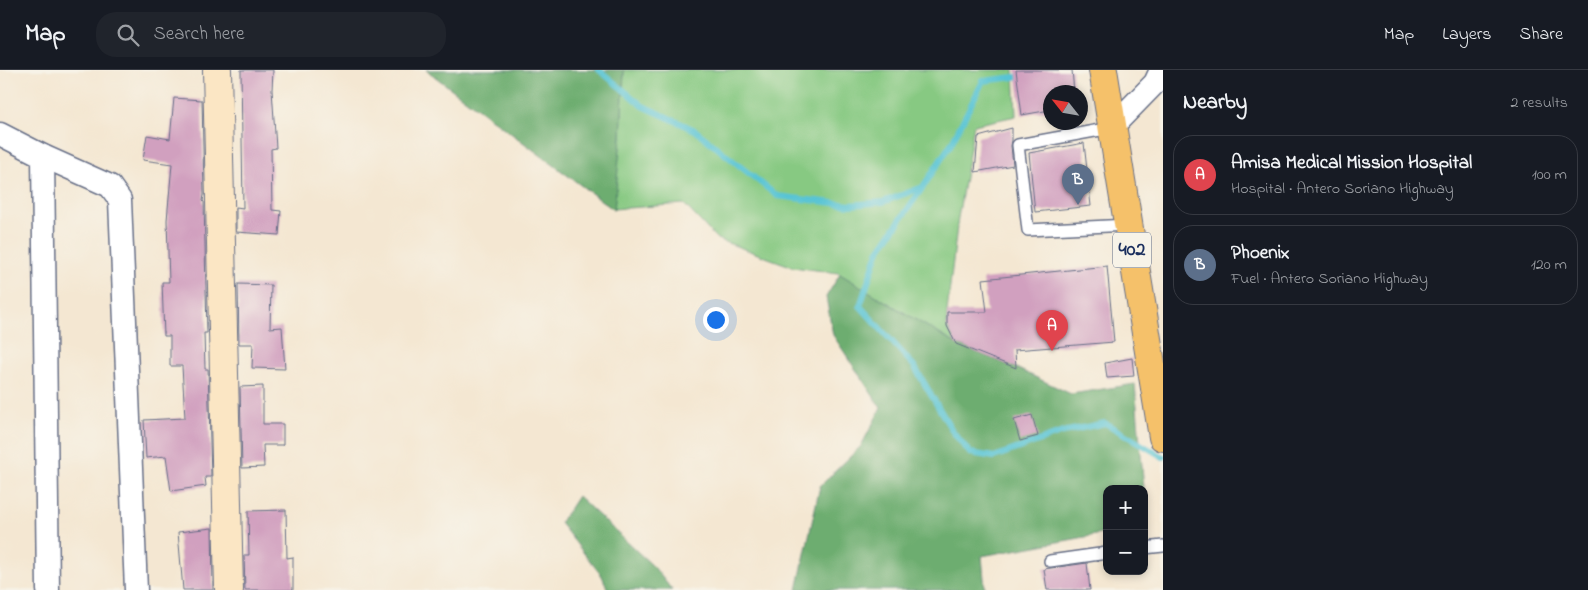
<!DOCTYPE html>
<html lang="en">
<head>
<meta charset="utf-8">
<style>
	:root { --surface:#171b24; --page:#20242c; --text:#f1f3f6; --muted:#9ea1a6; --line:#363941; --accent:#c8321e }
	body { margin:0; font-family:"Indie Flower",sans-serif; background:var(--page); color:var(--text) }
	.controls { position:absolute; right:15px; bottom:15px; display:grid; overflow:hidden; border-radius:10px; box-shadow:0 2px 8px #0003 }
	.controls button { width:45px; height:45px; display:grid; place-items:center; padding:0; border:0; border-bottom:1px solid var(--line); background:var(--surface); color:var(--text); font:25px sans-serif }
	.compass { position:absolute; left:1043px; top:15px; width:45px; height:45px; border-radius:50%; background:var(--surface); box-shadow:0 2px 8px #0003; rotate:301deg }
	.you { position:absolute; left:715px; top:249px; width:18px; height:18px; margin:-12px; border:4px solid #fff; border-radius:50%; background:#1a73e8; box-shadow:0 0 0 8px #1a73e833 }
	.badge { display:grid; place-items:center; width:32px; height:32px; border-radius:50%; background:var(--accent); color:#fff; font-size:16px; font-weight:700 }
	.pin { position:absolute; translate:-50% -41px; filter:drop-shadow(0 1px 2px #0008) }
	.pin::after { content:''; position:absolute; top:26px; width:18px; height:15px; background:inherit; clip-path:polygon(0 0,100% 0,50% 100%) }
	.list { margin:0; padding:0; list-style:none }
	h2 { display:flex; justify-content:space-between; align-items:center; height:65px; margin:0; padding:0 20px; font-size:21px }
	h2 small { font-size:16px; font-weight:400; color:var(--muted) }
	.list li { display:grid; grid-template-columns:32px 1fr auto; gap:15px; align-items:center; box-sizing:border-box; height:80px; margin:0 10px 10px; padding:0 10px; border:1px solid var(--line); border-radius:20px }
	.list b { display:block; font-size:19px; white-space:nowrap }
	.list p { margin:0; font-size:16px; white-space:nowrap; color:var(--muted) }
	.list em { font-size:16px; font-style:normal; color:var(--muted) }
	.icon { flex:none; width:28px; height:28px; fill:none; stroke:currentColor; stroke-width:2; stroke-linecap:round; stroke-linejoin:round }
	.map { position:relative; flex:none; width:1163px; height:520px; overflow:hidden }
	header { display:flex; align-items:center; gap:30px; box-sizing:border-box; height:70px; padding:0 25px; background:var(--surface); border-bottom:1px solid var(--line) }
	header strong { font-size:24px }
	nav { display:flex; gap:28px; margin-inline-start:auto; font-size:18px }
	.search { width:350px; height:45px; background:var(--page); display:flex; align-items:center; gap:12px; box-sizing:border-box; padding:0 18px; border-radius:20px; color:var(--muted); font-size:19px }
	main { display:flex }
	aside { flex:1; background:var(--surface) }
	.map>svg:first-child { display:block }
	.green { fill:#87c982; stroke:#517c70 }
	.forest { fill:#6dad70; stroke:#446e67 }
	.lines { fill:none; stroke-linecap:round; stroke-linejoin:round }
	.stream { stroke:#59c4d4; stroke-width:6 }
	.building { fill:#d1a0bf }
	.lane-casing { stroke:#676f87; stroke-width:14 }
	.street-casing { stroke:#676f87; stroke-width:25 }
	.secondary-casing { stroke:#676f87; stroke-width:30 }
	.primary-casing { stroke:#676f87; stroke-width:30 }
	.lane { stroke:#fff; stroke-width:11 }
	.street { stroke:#fff; stroke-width:22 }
	.secondary { stroke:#fbe6c4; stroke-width:28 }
	.primary { stroke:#f5c16b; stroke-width:28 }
	.labels { text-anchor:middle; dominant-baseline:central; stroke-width:4; stroke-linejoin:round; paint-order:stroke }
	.shield { fill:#f7f3e8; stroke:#5d6a87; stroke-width:1 }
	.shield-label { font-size:20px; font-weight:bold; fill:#1b2f5e }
</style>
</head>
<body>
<header>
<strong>Map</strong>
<div class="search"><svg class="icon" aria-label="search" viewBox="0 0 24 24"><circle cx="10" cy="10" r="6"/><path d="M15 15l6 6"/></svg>Search here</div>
<nav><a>Map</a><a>Layers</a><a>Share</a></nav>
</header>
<main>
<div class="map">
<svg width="1163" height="520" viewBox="0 0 1163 520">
	<rect width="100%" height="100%" fill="#f7f3e8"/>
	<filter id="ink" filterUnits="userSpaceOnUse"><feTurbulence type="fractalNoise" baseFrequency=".02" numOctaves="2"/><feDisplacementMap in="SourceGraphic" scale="10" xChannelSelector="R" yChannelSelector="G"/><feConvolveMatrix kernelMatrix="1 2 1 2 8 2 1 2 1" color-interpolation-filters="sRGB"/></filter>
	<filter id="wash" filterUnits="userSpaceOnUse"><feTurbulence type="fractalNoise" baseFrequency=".0096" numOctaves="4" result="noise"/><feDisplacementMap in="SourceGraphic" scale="20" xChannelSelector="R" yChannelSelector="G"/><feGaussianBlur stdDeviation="1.12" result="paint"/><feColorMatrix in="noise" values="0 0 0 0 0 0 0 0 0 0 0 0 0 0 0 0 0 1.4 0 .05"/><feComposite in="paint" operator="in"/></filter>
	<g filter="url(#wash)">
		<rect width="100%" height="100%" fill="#f4e7d2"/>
		<polygon class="green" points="624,0 1014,0 1016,46 974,55 958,148 947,242 947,256 956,274 838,203 793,197 717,169 684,134 613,139 621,67"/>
		<g class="forest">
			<polygon points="426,0 624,0 621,67 614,140"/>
			<polygon points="840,204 956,274 1016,298 1071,324 1135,314 1144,419 1107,419 1107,463 982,486 985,520 797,520 820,416 861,376 881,338 833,265 826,227"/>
			<polygon points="578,426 654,497 672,520 608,520 602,506 560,453"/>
		</g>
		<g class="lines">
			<g class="stream">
				<polyline points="599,0 643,36 695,60 777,126 850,135 883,132 923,117 951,74 983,11 1023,6"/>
				<polyline points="923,117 878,182 860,236 914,296 953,362 970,383 994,387 1063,362 1105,353 1163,387"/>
			</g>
		</g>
		<g id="blocks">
			<g class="building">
				<polygon points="241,0 273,0 272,20 276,78 271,79 272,140 281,141 279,165 236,162 236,137 243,138"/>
				<polygon points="1016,0 1072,0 1074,22 1050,22 1050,40 1022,45"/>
				<polygon points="174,28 202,30 204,125 203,131 204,132 207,263 204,263 205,299 208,299 211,407 205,407 206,416 171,421 166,386 146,388 144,350 185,348 182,296 170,296 170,266 164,266 162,212 169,212 167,150 172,94 143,90 147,65 170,69"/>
				<polygon points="1012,58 1012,70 1011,76 1013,95 975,102 978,67"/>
				<polygon points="1084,73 1091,136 1035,142 1029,83"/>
				<polygon points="1107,196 1114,272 1015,280 1016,298 956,274 947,256 947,242 987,242 983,209"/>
				<polygon points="238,214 271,215 270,258 282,257 285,299 252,298 253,274 239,274"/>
				<polygon points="1132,288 1134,306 1107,308 1105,293"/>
				<polygon points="263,316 263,354 283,354 283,375 263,375 264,397 242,398 240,317"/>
				<polygon points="1032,345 1038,366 1020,371 1014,350"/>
				<polygon points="286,440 287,488 293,487 293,520 245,520 244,485 249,485 248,441"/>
				<polygon points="212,458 213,520 183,520 178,462"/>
				<polygon points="1087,493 1090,520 1047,520 1044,499"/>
			</g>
		</g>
	</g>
	<g filter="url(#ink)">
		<use href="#blocks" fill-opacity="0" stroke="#676f87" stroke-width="1"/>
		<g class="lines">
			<defs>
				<g id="lane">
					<polyline points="1111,58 1018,75 1028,160 1128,155"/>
					<polyline points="1144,478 1163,476"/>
					<polyline points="1050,491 1107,483"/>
				</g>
				<g id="street">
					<polyline points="1111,58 1155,13 1161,0"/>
					<polyline points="0,64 43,86 110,116 120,130 136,520"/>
					<polyline points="43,86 48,520"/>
				</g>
				<polyline id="secondary" points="217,0 229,520"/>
				<polyline id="primary" points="1103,0 1163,367"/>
			</defs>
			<use href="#lane" class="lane-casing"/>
			<use href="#street" class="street-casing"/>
			<use href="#secondary" class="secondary-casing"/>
			<use href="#primary" class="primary-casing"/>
			<use href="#lane" class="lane"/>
			<use href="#street" class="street"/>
			<use href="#secondary" class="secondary"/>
			<use href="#primary" class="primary"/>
		</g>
	</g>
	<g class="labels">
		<rect class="shield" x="1113" y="162.5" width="38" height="35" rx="4"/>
		<g class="shield-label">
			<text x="1132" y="180">402</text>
		</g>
	</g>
</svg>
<div class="controls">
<button>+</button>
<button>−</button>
</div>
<svg class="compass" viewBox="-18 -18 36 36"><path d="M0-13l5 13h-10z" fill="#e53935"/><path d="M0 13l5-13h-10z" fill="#9ea1a6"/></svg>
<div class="you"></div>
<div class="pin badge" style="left:1052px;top:281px;background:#e0444e">A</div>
<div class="pin badge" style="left:1078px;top:135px;background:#5c6f8a">B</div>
</div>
<aside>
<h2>Nearby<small>2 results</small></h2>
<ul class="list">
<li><span class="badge" style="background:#e0444e">A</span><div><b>Amisa Medical Mission Hospital</b><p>Hospital · Antero Soriano Highway</p></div><em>100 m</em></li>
<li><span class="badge" style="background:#5c6f8a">B</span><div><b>Phoenix</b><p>Fuel · Antero Soriano Highway</p></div><em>120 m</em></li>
</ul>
</aside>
</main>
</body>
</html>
